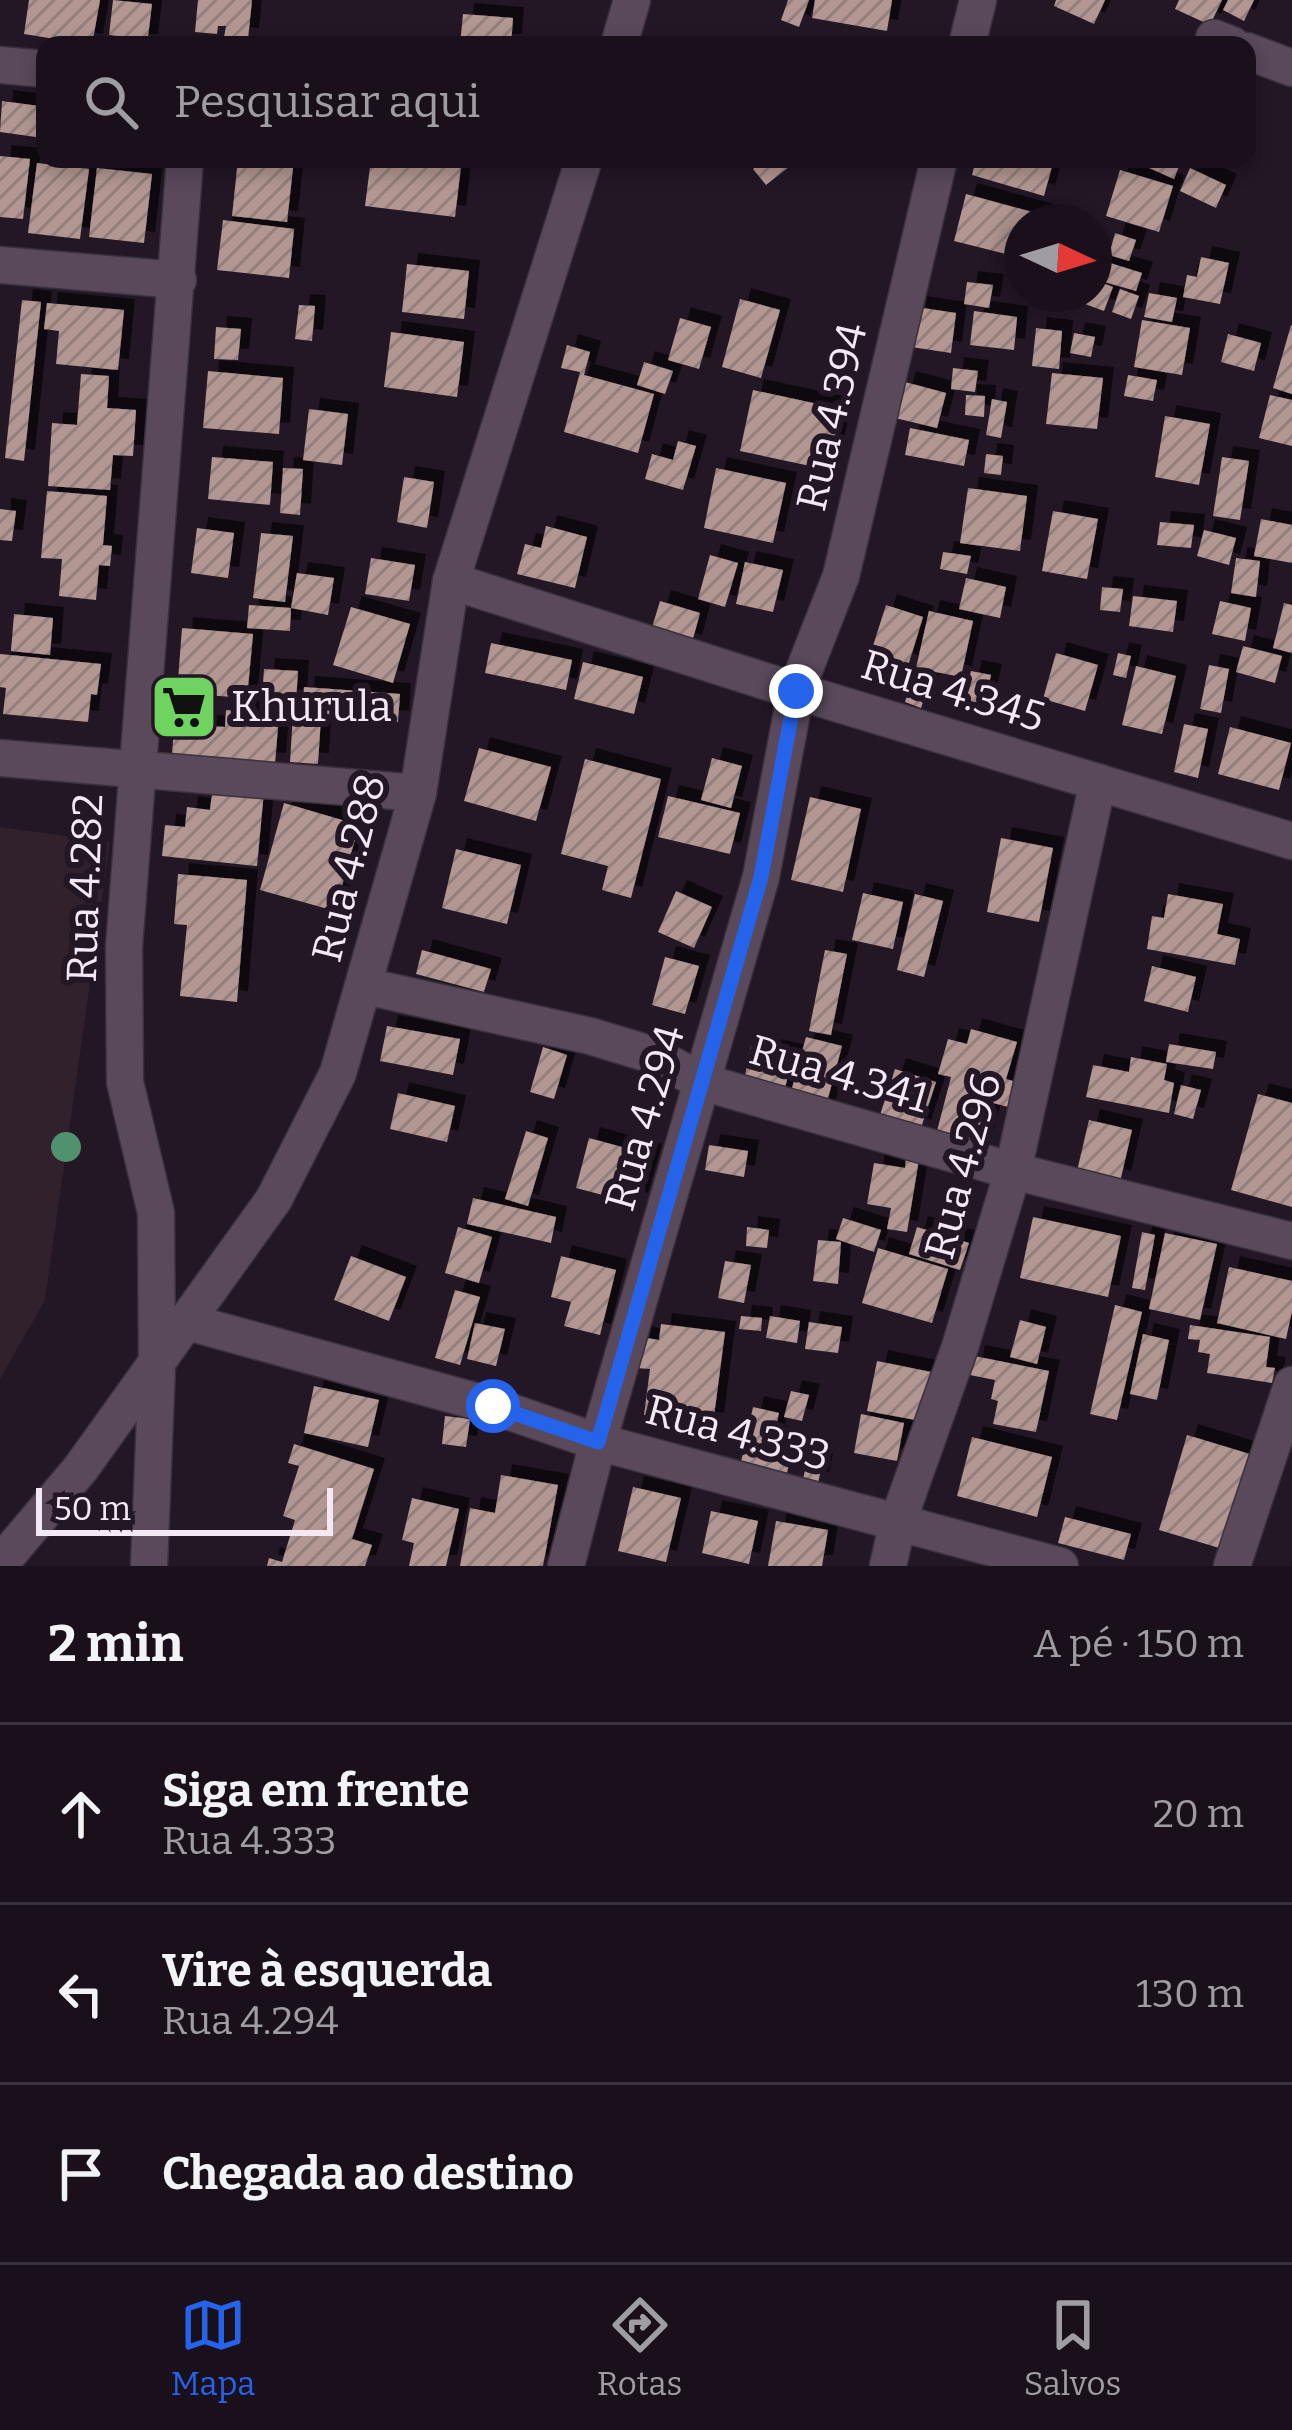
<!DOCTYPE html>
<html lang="pt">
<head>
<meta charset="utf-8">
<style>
	:root { --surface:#1a101c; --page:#271e29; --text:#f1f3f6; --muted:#9f9da3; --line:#38303b; --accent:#2563eb }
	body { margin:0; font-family:Bitter,serif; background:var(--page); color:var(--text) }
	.compass { position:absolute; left:1004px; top:204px; width:108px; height:108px; border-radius:50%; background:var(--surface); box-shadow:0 6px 18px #0003; rotate:94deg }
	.scale { position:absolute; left:36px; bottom:30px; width:297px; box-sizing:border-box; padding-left:12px; border:6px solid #f3e9f4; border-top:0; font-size:33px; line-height:42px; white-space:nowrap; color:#f3e9f4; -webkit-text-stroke:9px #231625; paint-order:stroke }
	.stop { position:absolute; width:36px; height:36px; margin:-27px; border:9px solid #2563eb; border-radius:50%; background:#fff }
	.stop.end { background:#2563eb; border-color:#fff; box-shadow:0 3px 12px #0008 }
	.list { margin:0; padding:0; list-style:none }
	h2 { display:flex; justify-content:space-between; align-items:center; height:156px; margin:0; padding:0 48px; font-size:51px }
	h2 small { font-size:39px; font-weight:400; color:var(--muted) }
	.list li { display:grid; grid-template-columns:78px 1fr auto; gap:36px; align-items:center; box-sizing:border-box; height:180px; padding:0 48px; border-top:3px solid var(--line) }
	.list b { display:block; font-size:45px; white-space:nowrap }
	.list p { margin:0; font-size:39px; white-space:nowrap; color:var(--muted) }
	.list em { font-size:39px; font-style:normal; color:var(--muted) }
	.icon { flex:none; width:66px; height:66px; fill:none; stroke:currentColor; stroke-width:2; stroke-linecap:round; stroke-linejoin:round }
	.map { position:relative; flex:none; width:1292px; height:1566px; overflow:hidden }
	.search { position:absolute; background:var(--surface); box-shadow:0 6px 18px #0003; left:36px; right:36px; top:36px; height:132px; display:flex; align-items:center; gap:30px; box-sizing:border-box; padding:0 42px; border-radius:24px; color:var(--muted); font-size:45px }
	.sheet { height:696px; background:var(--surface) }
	nav { display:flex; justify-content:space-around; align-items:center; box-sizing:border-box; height:168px; border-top:3px solid var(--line); background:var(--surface); font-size:33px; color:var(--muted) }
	nav a { display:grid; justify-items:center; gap:6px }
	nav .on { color:var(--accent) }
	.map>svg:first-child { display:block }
	.medical { fill:#30212c }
	.building { fill:url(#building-hatch); filter:url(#shadow) }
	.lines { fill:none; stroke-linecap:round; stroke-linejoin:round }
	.minor-casing { stroke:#3a313c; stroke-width:39 }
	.tertiary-casing { stroke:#3a313c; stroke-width:39 }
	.minor { stroke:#59495b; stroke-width:36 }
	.tertiary { stroke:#59495b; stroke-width:36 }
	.tree { fill:#50926e }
	.route { stroke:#2563eb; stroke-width:15 }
	.labels { text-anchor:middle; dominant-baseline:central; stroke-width:12; stroke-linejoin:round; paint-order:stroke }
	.street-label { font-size:42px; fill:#f3e9f4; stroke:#231625 }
	.poi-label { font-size:42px; fill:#f3e9f4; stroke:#231625; text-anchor:start }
</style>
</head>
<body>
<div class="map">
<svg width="1292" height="1566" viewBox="0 0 1292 1566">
	<defs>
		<pattern id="building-hatch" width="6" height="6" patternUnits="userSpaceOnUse" patternTransform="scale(3)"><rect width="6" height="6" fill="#b29691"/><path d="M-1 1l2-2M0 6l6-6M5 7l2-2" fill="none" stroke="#927e7b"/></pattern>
		<filter id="shadow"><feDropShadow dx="11" dy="-11" stdDeviation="0" flood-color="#0009"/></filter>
	</defs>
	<rect width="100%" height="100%" fill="#231625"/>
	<polygon class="medical" points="0,827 110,842 45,1300 0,1379"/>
	<g class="building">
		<polygon points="29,0 100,0 92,45 24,34"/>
		<polygon points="113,0 152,4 147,45 125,45 126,37 109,35"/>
		<polygon points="198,0 252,0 248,39 224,37 226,26 218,26 217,34 195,32"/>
		<polygon points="788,0 809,0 799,27 781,20"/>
		<polygon points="815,0 892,0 887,31 812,18"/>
		<polygon points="1056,0 1105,0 1094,24 1054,6"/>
		<polygon points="1179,0 1222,0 1210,25 1175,9"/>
		<polygon points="1228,0 1254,0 1244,21 1223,10"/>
		<polygon points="463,14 513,18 511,45 460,45"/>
		<polygon points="2,101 39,106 36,137 0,132"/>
		<polygon points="0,156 30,159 23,219 0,217"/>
		<polygon points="238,159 294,159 287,222 232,216"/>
		<polygon points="371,159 461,166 455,217 365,206"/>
		<polygon points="766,159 799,159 766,185 753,169"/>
		<polygon points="976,159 1054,159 1044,196 972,175"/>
		<polygon points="1129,159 1182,159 1174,179"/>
		<polygon points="37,163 89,169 80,239 28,233"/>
		<polygon points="97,168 152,174 144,243 89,237"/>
		<polygon points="1190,168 1226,185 1216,208 1180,191"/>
		<polygon points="1120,170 1173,186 1159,232 1106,216"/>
		<polygon points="966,194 1065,221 1065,222 1022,222 1022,258 954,241"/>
		<polygon points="223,220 294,229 289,278 217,270"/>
		<polygon points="1115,233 1136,240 1129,261 1109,255"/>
		<polygon points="1201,257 1229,263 1220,304 1183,297 1187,275 1197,277"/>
		<polygon points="1094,258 1142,273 1136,291 1094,279"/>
		<polygon points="407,264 469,271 464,319 402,312"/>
		<polygon points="1095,280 1113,287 1104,311 1085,304 1089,294 1094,294"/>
		<polygon points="967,282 993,285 989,308 964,304"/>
		<polygon points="1120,289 1139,296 1131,319 1112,312"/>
		<polygon points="1149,293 1177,298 1172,322 1144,317"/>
		<polygon points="740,299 780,310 761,378 722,367"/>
		<polygon points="22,300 41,302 24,461 5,458"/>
		<polygon points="47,303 124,310 118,370 56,364 59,331 44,329"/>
		<polygon points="299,305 315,306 312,341 295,339"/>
		<polygon points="916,307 956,313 951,353 911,347"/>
		<polygon points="974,311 1017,317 1014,350 970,345"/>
		<polygon points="680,318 711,327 699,369 668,360"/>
		<polygon points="1142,320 1190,328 1182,375 1134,367"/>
		<polygon points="1291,325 1292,326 1292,394 1273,388"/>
		<polygon points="216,327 241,329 238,360 214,359"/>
		<polygon points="1036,328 1062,331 1059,369 1032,366"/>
		<polygon points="391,332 464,342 457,397 384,387"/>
		<polygon points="1074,333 1095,337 1091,357 1070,353"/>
		<polygon points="1228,334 1261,343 1254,371 1221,362"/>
		<polygon points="567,345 590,352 584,375 654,394 638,453 564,432 580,372 561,368"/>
		<polygon points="644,362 673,371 665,394 637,385"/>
		<polygon points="953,368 978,371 975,392 951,389"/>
		<polygon points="208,371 283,378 279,434 203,428"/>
		<polygon points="1052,373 1103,378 1097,429 1046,424"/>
		<polygon points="81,374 109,376 107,408 136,410 133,456 113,455 110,490 48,486 52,423 77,425"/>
		<polygon points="1128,375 1157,380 1153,401 1124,396"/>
		<polygon points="905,382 946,393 937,428 895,418"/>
		<polygon points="753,390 841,409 829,470 740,451"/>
		<polygon points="966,395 985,396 984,417 965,415"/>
		<polygon points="1270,395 1292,400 1292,446 1259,438"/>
		<polygon points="992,399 1007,402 1001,438 986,435"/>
		<polygon points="309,409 348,414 342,465 303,460"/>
		<polygon points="1165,416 1210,424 1199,485 1155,477"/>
		<polygon points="910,428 969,440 964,466 905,455"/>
		<polygon points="678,441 696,446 683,490 645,479 652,454 673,460"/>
		<polygon points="986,454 1003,456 1001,475 984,473"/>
		<polygon points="212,457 273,462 270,505 208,499"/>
		<polygon points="1222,457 1249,461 1240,520 1213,516"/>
		<polygon points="283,468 303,469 300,515 280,513"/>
		<polygon points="716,468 786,483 773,543 704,528"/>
		<polygon points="404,477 434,482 427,528 397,522"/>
		<polygon points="968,488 1027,496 1020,551 960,543"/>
		<polygon points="47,491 107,496 103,545 112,546 110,566 99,565 96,600 59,596 62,559 41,558"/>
		<polygon points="0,509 16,511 12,541 0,540"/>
		<polygon points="1053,511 1098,519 1087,579 1042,571"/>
		<polygon points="1261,519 1292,525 1292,563 1254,556"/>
		<polygon points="1160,522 1194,525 1191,548 1157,545"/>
		<polygon points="546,526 587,537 575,588 517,574 525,544 541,548"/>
		<polygon points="197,528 234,533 228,578 191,573"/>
		<polygon points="1204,530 1236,538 1229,565 1197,556"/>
		<polygon points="261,533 293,536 285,602 253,598"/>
		<polygon points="943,552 971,556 967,574 940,569"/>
		<polygon points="710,555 738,563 725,607 698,599"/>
		<polygon points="371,558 415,565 409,601 365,594"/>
		<polygon points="1236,558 1260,561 1256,597 1231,593"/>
		<polygon points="745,562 783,570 773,612 736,604"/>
		<polygon points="297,573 334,578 328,615 291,608 290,631 247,628 249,605 291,608"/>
		<polygon points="966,578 1006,587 1000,618 959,609"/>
		<polygon points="1102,587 1123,589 1120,612 1100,610"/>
		<polygon points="1133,596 1177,601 1173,632 1129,626"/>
		<polygon points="660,601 700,613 691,646 650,634"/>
		<polygon points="1220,601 1251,608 1245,641 1212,634"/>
		<polygon points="1284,603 1292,605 1292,653 1273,648"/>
		<polygon points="886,605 923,617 908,666 870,655"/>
		<polygon points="351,607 410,624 393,683 333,665"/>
		<polygon points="929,611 973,621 961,677 916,668"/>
		<polygon points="14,614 53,618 50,655 11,651"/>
		<polygon points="182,628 253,634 247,698 177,693"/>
		<polygon points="491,643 572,660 566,690 485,673"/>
		<polygon points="1243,646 1282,656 1275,683 1236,672"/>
		<polygon points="1056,653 1098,665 1085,711 1043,699"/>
		<polygon points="1118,653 1131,656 1126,678 1113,675"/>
		<polygon points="0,654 101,664 97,695 91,694 88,722 3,714 6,688 0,687"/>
		<polygon points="583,662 643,677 634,714 574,699"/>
		<polygon points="1209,665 1229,669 1221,713 1200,709"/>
		<polygon points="1136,666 1176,676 1162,734 1122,725"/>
		<polygon points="264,669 298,671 296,701 262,699"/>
		<polygon points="971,671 991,675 983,709 963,704"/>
		<polygon points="913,676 930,680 921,708 905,702"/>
		<polygon points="304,687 400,694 398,722 321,717 318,764 290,762 293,714 302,714"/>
		<polygon points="226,710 279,714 275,764 172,756 174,724 225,727"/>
		<polygon points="1184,724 1208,729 1198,778 1174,772"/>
		<polygon points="1230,727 1291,743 1279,790 1218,774"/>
		<polygon points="479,748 551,767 536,821 464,801"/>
		<polygon points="712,758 742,766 731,808 701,800"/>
		<polygon points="585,759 661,779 631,898 602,890 608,866 561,854"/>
		<polygon points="213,785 264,791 257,866 162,856 165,825 185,827 187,807 210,810"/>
		<polygon points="668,796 740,813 730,854 658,837"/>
		<polygon points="810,797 861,809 843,892 791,880"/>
		<polygon points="284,803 359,825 335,911 260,890"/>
		<polygon points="1001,838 1053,848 1039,922 987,912"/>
		<polygon points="456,849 521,865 507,924 442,908"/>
		<polygon points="178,874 247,880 237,1002 180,996 187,925 174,924"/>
		<polygon points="676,891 712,907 694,948 658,932"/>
		<polygon points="863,893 903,902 893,949 852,940"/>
		<polygon points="915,894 943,901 924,977 897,970"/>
		<polygon points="1168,894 1223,904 1217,934 1240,939 1235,965 1147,949 1152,916 1164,918"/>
		<polygon points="422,950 491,969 484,992 416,974"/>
		<polygon points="825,950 847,954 831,1035 809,1031"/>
		<polygon points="665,957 699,966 685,1014 652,1005"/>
		<polygon points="1152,966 1196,977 1188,1012 1144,1001"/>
		<polygon points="387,1026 460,1039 453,1075 380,1061"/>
		<polygon points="971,1029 1017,1042 1006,1079 1027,1085 1020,1110 993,1103 982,1143 937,1131 951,1077 938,1074 948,1039 967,1044"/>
		<polygon points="806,1037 842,1046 824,1113 788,1103"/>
		<polygon points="1169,1044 1216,1052 1213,1069 1166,1062"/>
		<polygon points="751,1046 792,1055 783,1099 742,1090"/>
		<polygon points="543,1047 567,1055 554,1099 530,1092"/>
		<polygon points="1131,1057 1167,1064 1164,1080 1174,1083 1169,1113 1086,1097 1093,1065 1129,1072"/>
		<polygon points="895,1069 936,1082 920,1131 879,1118"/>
		<polygon points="1181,1085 1201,1090 1193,1119 1174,1114"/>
		<polygon points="398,1093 455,1106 447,1142 390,1129"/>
		<polygon points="1258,1094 1292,1103 1292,1207 1231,1190"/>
		<polygon points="1089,1120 1132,1130 1120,1182 1077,1171"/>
		<polygon points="526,1131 548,1138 528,1206 505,1199"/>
		<polygon points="589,1138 651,1155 637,1204 576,1188"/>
		<polygon points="709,1145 748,1151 744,1177 705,1170"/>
		<polygon points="906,1158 919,1159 907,1232 887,1229 891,1208 867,1204 874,1163 905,1168"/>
		<polygon points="473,1198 556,1217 551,1243 467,1224"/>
		<polygon points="1033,1217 1121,1236 1108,1297 1020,1278"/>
		<polygon points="843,1218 881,1230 874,1252 836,1239"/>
		<polygon points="458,1227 492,1237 479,1283 445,1273"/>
		<polygon points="747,1227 769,1230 767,1248 746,1246"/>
		<polygon points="917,1227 969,1243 960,1270 909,1254"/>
		<polygon points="1142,1232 1155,1235 1145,1290 1132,1288"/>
		<polygon points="1165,1233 1217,1244 1200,1320 1149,1309"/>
		<polygon points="818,1240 841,1242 838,1284 813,1281"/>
		<polygon points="878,1248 948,1269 932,1323 862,1303"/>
		<polygon points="351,1256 406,1277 389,1321 334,1300"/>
		<polygon points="561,1256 616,1270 600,1335 564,1326 571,1302 551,1297"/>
		<polygon points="725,1261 751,1265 744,1303 718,1298"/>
		<polygon points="1229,1267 1292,1281 1292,1311 1286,1339 1217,1323"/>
		<polygon points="455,1290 480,1297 460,1365 435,1358"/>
		<polygon points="1115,1305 1142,1312 1117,1420 1090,1414"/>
		<polygon points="741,1316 762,1318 761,1331 739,1329"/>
		<polygon points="770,1316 800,1321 797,1343 766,1338"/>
		<polygon points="1020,1320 1046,1327 1037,1364 1010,1357"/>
		<polygon points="809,1322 842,1327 838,1353 805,1349"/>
		<polygon points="475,1323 505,1329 496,1366 467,1359"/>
		<polygon points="661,1324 725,1332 713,1424 644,1415 650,1369 636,1368 640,1337 659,1340"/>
		<polygon points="1190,1325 1270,1337 1266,1367 1275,1368 1272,1383 1207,1373 1210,1354 1198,1352 1200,1340 1188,1339"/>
		<polygon points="1143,1334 1169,1340 1157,1400 1130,1394"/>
		<polygon points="974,1356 1049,1371 1036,1432 993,1424 998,1401 991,1399 995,1380 970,1375"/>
		<polygon points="877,1361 931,1372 921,1421 867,1411"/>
		<polygon points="314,1386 379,1400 368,1447 304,1433"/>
		<polygon points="791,1391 809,1395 802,1421 784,1417"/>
		<polygon points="753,1407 779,1413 774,1436 794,1440 787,1473 741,1462"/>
		<polygon points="861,1414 904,1423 897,1461 854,1453"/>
		<polygon points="445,1416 470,1419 466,1447 442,1444"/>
		<polygon points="1187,1435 1253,1455 1226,1550 1159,1530"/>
		<polygon points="972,1437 1052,1457 1037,1517 957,1496"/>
		<polygon points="294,1444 374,1469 352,1539 372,1545 365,1566 267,1566 269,1558 282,1562 295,1520 283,1516 299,1466 288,1463"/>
		<polygon points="807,1462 822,1465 818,1483 803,1479"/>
		<polygon points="501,1475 558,1485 543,1566 460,1566 470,1508 495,1513"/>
		<polygon points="633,1487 681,1498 666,1562 618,1551"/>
		<polygon points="412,1498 459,1509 446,1566 409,1566 414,1543 402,1540"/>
		<polygon points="711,1511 758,1521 749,1564 702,1553"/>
		<polygon points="1065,1517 1131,1534 1124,1560 1058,1543"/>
		<polygon points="776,1521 828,1530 822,1566 768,1566"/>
	</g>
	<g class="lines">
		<defs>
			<g id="minor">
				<polyline points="1214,38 1232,45"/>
				<polyline points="967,45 978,0"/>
				<polyline points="1247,51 1292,68"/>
				<polyline points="0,65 45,69"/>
				<polyline points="0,265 178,280"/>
				<polyline points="451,581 796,691 1292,841"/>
				<polyline points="0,758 418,793"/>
				<polyline points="365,986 590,1036 656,1056 702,1082 1013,1171 1292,1241"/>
				<polyline points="188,1322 493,1406 598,1442 1060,1566"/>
				<polyline points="149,1566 157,1366 156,1213 125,1082 124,947 185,159"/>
				<polyline points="566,1566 598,1442 761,877 796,691 841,576 939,159"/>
				<polyline points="888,1566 898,1521 960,1347 1013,1171 1098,782"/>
				<polyline points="1232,1566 1292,1385"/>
			</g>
			<g id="tertiary">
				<polyline points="619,45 632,0"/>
				<polyline points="0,1564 81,1468 274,1199 338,1073 418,793 451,581 584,159"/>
			</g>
		</defs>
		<use href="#minor" class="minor-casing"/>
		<use href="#tertiary" class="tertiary-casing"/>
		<use href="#minor" class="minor"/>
		<use href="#tertiary" class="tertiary"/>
	</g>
	<circle class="tree" cx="66" cy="1147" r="15"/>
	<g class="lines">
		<polyline class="route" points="493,1406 598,1442 761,877 796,691"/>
	</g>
	<defs>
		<symbol id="supermarket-square" viewBox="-11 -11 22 22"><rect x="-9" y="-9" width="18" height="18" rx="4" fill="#6fd360" stroke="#231625"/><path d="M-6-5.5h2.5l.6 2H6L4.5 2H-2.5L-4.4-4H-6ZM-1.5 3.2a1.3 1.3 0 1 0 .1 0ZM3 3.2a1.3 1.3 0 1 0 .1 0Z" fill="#111"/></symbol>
	</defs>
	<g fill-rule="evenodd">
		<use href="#supermarket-square" x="146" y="669" width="76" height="76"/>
	</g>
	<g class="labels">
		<g class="street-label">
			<text transform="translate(832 417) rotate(-77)">Rua 4.394</text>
			<text transform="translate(953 691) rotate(17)">Rua 4.345</text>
			<text transform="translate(349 868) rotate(-76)">Rua 4.288</text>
			<text transform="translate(85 888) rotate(-88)">Rua 4.282</text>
			<text transform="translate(839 1074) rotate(16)">Rua 4.341</text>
			<text transform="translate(645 1118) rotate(-74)">Rua 4.294</text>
			<text transform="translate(963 1166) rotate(-75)">Rua 4.296</text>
			<text transform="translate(738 1433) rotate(15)">Rua 4.333</text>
		</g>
		<g class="poi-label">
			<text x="231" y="707">Khurula</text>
		</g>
	</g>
</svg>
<svg class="compass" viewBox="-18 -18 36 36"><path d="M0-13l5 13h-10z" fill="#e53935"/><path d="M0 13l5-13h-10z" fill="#9f9da3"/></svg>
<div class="scale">50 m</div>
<div class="stop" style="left:493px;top:1406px"></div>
<div class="stop end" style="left:796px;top:691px"></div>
<div class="search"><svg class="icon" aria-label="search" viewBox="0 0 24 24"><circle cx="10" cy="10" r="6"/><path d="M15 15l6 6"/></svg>Pesquisar aqui</div>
</div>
<section class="sheet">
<h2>2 min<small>A pé · 150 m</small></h2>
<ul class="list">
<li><svg class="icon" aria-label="ahead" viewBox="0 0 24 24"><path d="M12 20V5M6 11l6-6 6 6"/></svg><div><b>Siga em frente</b><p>Rua 4.333</p></div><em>20 m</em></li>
<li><svg class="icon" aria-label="left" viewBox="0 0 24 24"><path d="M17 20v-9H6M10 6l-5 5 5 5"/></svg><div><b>Vire à esquerda</b><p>Rua 4.294</p></div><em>130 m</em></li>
<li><svg class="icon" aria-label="arrive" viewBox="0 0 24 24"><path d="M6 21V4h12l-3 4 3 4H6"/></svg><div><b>Chegada ao destino</b></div></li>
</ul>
</section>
<nav>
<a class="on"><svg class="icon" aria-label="map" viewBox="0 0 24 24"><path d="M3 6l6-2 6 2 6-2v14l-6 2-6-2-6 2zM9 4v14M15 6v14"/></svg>Mapa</a>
<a><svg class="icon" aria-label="directions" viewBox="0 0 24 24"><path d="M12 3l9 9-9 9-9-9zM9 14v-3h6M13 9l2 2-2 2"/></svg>Rotas</a>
<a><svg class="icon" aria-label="saved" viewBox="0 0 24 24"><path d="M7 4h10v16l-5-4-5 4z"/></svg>Salvos</a>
</nav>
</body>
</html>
